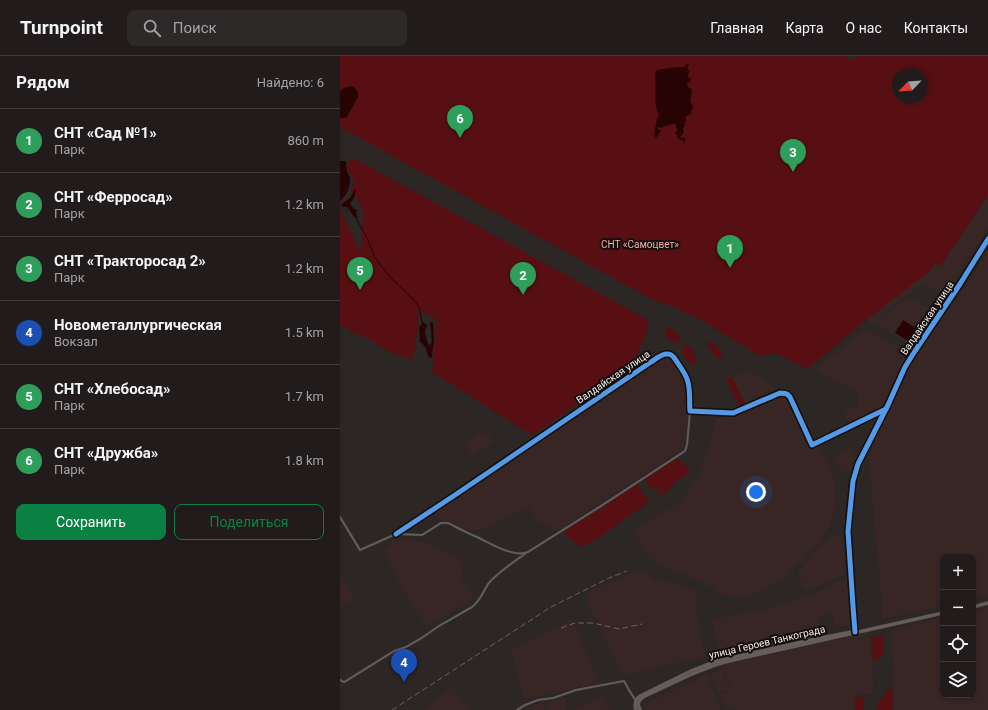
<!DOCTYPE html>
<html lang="ru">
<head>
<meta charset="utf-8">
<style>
	:root { --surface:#211c1b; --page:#2d2928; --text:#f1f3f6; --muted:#a2a1a3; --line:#3e3a3a; --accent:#0b8043 }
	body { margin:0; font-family:Roboto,sans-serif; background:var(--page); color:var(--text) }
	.controls { position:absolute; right:12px; bottom:12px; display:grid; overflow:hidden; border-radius:8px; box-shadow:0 2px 6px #0003 }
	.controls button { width:36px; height:36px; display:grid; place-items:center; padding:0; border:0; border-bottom:1px solid var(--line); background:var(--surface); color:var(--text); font:20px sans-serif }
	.compass { position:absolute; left:552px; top:12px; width:36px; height:36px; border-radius:50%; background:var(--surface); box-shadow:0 2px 6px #0003; rotate:245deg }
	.you { position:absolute; left:416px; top:436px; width:14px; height:14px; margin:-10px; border:3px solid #fff; border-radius:50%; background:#1a73e8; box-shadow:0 0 0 6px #1a73e833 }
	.badge { display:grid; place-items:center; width:26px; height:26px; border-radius:50%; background:var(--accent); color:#fff; font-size:13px; font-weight:700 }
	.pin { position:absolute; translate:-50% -33px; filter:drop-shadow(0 1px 2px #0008) }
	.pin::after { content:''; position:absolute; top:21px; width:14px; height:12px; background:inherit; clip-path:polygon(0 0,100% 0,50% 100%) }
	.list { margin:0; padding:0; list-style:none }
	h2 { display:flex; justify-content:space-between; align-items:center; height:52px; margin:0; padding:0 16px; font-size:17px }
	h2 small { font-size:13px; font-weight:400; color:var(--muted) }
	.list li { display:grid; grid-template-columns:26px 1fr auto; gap:12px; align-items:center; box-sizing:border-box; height:64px; padding:0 16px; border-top:1px solid var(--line) }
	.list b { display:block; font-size:15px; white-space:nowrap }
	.list p { margin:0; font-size:13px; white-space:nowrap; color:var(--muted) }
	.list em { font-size:13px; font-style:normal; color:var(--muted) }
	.actions { display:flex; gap:8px; padding:12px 16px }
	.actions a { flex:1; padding:9px 0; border:1px solid var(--accent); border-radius:8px; text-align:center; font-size:14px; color:var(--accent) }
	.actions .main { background:var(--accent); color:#fff }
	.icon { flex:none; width:22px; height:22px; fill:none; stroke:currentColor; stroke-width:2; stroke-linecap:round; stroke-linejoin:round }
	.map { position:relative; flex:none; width:648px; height:654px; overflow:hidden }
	header { display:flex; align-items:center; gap:24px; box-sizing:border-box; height:56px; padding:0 20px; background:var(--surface); border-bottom:1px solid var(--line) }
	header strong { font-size:19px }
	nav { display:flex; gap:22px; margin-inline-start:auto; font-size:14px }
	.search { width:280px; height:36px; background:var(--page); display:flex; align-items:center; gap:10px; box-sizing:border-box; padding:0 14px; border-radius:8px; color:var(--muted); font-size:15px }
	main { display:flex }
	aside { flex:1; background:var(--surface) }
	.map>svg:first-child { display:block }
	.built { fill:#382625 }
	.green { fill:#580f13; fill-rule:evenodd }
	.water { fill:#280304 }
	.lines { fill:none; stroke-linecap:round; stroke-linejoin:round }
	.stream { stroke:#280304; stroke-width:1 }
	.street-casing { stroke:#494342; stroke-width:2.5 }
	.secondary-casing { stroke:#494342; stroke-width:3.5 }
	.primary-casing { stroke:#494342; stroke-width:4 }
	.street { stroke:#645f5f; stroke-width:1.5 }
	.secondary { stroke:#6b6362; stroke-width:2.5 }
	.primary { stroke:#675d5b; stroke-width:3 }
	.rail { stroke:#686362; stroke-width:1; stroke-dasharray:6 3; stroke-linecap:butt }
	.cycleway-casing { stroke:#140e0d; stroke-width:8 }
	.cycleway { stroke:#5399e6; stroke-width:5 }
	.labels { text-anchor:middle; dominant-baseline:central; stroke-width:4; stroke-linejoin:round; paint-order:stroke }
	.park-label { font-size:10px; fill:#f8aca5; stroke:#140e0d }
	.street-label { font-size:10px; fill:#f5eceb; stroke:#140e0d }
</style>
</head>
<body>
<header>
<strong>Turnpoint</strong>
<div class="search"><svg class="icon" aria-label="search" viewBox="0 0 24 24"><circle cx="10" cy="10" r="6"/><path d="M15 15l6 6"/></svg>Поиск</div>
<nav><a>Главная</a><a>Карта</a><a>О нас</a><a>Контакты</a></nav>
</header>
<main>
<aside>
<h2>Рядом<small>Найдено: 6</small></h2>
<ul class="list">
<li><span class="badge" style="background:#2e9e5b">1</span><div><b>СНТ «Сад №1»</b><p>Парк</p></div><em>860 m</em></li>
<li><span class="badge" style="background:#2e9e5b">2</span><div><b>СНТ «Ферросад»</b><p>Парк</p></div><em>1.2 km</em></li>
<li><span class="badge" style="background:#2e9e5b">3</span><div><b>СНТ «Тракторосад 2»</b><p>Парк</p></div><em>1.2 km</em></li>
<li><span class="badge" style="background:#1a4fb4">4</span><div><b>Новометаллургическая</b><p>Вокзал</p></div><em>1.5 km</em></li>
<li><span class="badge" style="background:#2e9e5b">5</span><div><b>СНТ «Хлебосад»</b><p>Парк</p></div><em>1.7 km</em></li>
<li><span class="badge" style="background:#2e9e5b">6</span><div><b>СНТ «Дружба»</b><p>Парк</p></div><em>1.8 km</em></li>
</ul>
<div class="actions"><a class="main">Сохранить</a><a>Поделиться</a></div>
</aside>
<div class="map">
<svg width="648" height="654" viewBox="0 0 648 654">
	<rect width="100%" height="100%" fill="#2c2624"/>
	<g class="built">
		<polygon points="648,138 648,172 614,222 615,225 604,240 583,226 539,261 558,271 541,261 568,240 593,254 572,289 554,279 557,272 553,278 535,268 530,268 526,264 589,215 595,207 600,210"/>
		<polygon points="648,196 648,540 633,544 633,501 603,501 603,550 543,563 528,394 552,348 572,305 624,231 625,232"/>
		<polygon points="526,273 568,296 541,352 509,368 504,356 518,349 518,337 476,315 480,310"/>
		<polygon points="325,299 332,302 345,323 347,353 346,388 343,393 217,476 195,464 188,450 141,474 125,475 100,464 94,457"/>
		<polygon points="409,314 435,332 405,347 393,322"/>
		<polygon points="445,335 450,337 491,411 495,426 495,447 494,459 489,471 482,484 446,522 406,541 386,540 375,536 375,533 353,522 322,510 308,501 294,473 339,447 358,420 370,388 375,362 392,361 407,356 411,352"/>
		<polygon points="141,375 151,381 154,386 132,400 123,387"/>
		<polygon points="511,391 513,396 513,415 500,415 495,399"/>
		<polygon points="490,479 503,479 506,518 465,535 458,516"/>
		<polygon points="70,480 119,501 124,519 120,521 135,543 87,571 72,549 73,548 58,524 43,493 49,490 49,487"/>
		<polygon points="295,515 311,517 310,525 327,525 354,534 358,551 356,553 365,601 283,619 247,545 249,535"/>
		<polygon points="509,520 511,569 497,572 491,557 478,561 481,575 379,598 372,563 429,552 469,539"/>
		<polygon points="4,525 14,542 0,551 0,528"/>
		<polygon points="648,552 648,654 554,654 555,651 551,573 603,562 603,639 633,639 633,556"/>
		<polygon points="232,563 251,607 251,613 254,613 260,627 184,643 171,594"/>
		<polygon points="530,576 534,638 514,639 515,654 393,654 392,652 386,654 379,639 392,632 385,617 382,615 389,632 378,637 370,619 381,614 380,610"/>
		<polygon points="367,618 381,654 304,654 302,649"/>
		<polygon points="113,631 130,654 82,654"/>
		<polygon points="224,641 227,653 225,654 190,654 189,650 203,646 205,654 210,652 208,646"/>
		<polygon points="262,641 266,650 271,654 233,654 258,642"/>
	</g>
	<g class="green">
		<path d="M0 0H507L506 3H517L515 0H648V139L600 210 595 207 590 215 526 264 467 313 437 298 418 299 366 267 332 250 315 245 92 122 2 72 0 69ZM558 18H582V42H558Z"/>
		<polygon points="9,104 17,104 308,264 308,273 292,311 192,379 92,316 97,264 83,256 76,256 79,262 73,304 52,297 25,281 11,276 7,272 0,270 0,153 20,195 21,190 23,156 18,143 11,134 15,125 8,115"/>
		<polygon points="331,271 340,282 337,287 331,286 325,279 326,274"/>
		<polygon points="370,286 377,290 383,302 377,303 366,287"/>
		<path d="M347 288C355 295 355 300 356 310L351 308 343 301 342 293Z"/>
		<polygon points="392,321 405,348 399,350 386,323"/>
		<polygon points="336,403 340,403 344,409 348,411 349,417 339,424 335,422 335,427 324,437 319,439 316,438 319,432 311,433 307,426 303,424"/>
		<polygon points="297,428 309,446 269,474 257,483 241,491 226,480 225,474 262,452"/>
		<polygon points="543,579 544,597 536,605 533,604 532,582"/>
		<polygon points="552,628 553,652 552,654 538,654 536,651"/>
		<polygon points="515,641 524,641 524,654 516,654"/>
	</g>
	<g class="water">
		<path d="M346 7 349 9 347 11 349 15 348 21 352 23 350 24 351 27 348 26 347 28 349 32 352 33 351 41H350L351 42 350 43 352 49 354 50H352L354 53H352L351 58 346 60V66L344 67 345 70 343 72V75H344L343 78 340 81 341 82H345L346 85H344V87L342 84 339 83 337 81V79L335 78C338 75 337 70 334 67L332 69 330 68V70L327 69 326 71 325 70H324L322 72 318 71V74H322L316 82 314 79 317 62 319 60V59L318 58C313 45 317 31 315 18L317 14 337 11H345Z"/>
		<path d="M11 30C16 32 18 35 18 41L7 61 5 62H0V35L4 32Z"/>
		<path d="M0 105H6L7 116 10 122C10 132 7 139 0 145Z"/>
		<polygon points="15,133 16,134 14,142 10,148 14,153 16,153 17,155 16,158 18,162 15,162 7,151 3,151 7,155 8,157 3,151 0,150 1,150 3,147 10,142"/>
		<polygon points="563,264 576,272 568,285 555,277"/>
		<path d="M83 266 87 269 85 277 88 288 90 289 92 286 90 267 91 266 93 267 94 283 92 300 91 302 88 300C87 294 85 289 80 286L79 271 82 268 81 267Z"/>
	</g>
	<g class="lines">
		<polyline class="stream" points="16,162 28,184 34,200 41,210 52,223 74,244 79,251 82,266"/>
		<defs>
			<g id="street">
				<path d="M0 461 20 494 56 478 82 479 101 467H108C118 472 127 477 137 481 150 487 173 502 188 496L261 450 345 395 347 389 350 355"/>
				<path d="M56 478 115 439 311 306C316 303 322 297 328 298 333 298 335 303 337 306 341 312 345 317 347 323 351 333 349 345 350 355L393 357 440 337C444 337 447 337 450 341L472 389 545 354"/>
				<path d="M0 624 4 626 6 625 54 595 66 591 80 583 99 570 132 551C140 545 143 536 148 528 158 516 172 507 185 498"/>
				<polyline points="177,654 185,649 198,644 213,642 236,634 284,625 289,634 296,645"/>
			</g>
			<polyline id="secondary" points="515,576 513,550 508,475 513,425 518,408 548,349 565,311 575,295 620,228 648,183"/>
			<g id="primary">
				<polyline points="633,551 648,547"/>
				<path d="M296 654C294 648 295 644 300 640L351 615 374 606 390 602 471 584 511 576"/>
				<polyline points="300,654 298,648 299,645 303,641 352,618 375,609 389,605 603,557"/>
			</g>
		</defs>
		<use href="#street" class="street-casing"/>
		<use href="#secondary" class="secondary-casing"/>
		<use href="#primary" class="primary-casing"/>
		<use href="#street" class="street"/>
		<use href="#secondary" class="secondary"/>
		<use href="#primary" class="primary"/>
		<g class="rail">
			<polyline points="221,572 235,567 253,567 279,573 302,568"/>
			<polyline points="52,654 211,551 269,522 287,515"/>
		</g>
		<defs>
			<g id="cycleway">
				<path d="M56 478 115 439 311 306C316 303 322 297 328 298 333 298 335 303 337 306 341 312 345 317 347 323 351 333 349 345 350 355L393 357 440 337C444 337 447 337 450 341L472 389 546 353"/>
				<polyline points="515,576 513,550 508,475 513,425 518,408 548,349 565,311 575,295 620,228 648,183"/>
			</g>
		</defs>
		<use href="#cycleway" class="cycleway-casing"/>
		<use href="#cycleway" class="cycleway"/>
	</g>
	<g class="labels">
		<g class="park-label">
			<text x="300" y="188">СНТ «Самоцвет»</text>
		</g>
		<g class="street-label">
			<text transform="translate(587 262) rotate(-56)">Валдайская улица</text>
			<text transform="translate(273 321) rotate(-34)">Валдайская улица</text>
			<text transform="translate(427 586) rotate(-13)">улица Героев Танкограда</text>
		</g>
	</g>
</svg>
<div class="controls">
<button>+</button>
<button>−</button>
<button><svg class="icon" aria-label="locate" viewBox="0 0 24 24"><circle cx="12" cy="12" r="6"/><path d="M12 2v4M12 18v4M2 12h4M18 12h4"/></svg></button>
<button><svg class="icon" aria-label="layers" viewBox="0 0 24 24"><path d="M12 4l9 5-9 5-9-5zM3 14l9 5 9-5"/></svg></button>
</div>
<svg class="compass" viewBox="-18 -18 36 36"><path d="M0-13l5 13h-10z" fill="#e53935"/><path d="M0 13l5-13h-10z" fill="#a2a1a3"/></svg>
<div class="you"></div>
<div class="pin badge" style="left:390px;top:212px;background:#2e9e5b">1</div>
<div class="pin badge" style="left:183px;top:239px;background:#2e9e5b">2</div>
<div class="pin badge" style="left:453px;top:116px;background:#2e9e5b">3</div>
<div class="pin badge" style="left:64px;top:626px;background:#1a4fb4">4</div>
<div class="pin badge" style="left:20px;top:234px;background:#2e9e5b">5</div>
<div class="pin badge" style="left:120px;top:82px;background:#2e9e5b">6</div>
</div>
</main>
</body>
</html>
